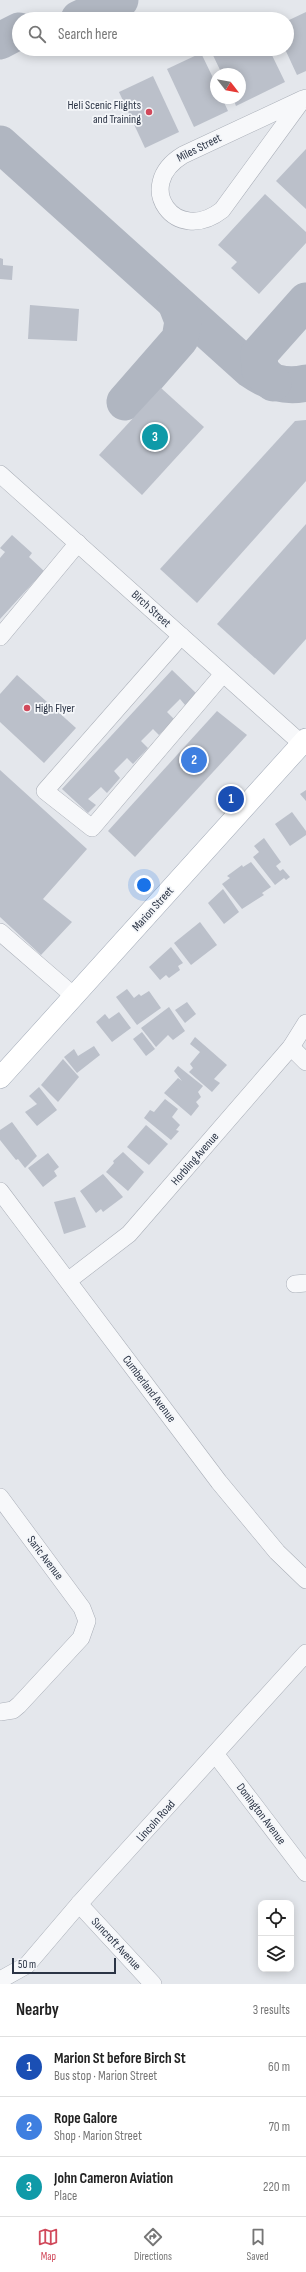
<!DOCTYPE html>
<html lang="en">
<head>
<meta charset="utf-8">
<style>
	:root { --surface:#fff; --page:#f6f6f6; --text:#222; --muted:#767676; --line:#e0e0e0; --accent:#d1495b }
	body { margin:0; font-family:"Sofia Sans Condensed",sans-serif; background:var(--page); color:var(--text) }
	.controls { position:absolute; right:12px; bottom:12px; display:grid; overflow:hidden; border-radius:8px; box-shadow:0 2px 10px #0003 }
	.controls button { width:36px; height:36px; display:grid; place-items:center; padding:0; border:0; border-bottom:1px solid var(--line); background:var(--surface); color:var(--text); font:20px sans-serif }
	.compass { position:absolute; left:210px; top:68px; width:36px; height:36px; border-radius:50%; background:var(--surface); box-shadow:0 2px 10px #0003; rotate:121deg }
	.scale { position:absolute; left:12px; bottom:10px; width:104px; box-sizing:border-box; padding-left:4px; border:2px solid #2b3445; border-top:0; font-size:11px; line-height:14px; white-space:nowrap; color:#2b3445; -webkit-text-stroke:3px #f4f6f9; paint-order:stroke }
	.you { position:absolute; left:144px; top:885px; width:14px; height:14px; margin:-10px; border:3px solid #fff; border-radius:50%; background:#1a73e8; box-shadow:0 0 0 6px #1a73e833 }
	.badge { display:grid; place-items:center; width:26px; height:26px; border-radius:50%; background:var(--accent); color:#fff; font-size:13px; font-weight:700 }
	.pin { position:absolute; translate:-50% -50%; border:2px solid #fff; box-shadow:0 1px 4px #0006 }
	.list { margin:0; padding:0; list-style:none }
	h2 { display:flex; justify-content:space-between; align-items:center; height:52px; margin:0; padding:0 16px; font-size:17px }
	h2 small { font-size:13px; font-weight:400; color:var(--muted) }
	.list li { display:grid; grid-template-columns:26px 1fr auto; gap:12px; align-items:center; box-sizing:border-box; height:60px; padding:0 16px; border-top:1px solid var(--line) }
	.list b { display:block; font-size:15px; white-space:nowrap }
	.list p { margin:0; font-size:13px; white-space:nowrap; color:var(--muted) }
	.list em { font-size:13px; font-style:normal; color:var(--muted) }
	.icon { flex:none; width:22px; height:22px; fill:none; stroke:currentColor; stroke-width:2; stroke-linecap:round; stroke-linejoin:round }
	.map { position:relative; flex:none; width:306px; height:1984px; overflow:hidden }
	.search { position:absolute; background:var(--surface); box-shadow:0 2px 10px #0003; left:12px; right:12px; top:12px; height:44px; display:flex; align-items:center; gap:10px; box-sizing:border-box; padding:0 14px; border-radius:22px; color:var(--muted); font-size:15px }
	.sheet { height:232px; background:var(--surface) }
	nav { display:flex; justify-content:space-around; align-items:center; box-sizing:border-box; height:56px; border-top:1px solid var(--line); background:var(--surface); font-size:11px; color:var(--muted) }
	nav a { display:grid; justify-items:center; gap:2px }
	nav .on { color:var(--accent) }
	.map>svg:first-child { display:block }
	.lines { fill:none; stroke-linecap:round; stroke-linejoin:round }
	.taxiway { stroke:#b0b6c1; stroke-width:37 }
	.building { fill:#bbc0ca }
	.minor-casing { stroke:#a9aeb7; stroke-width:18 }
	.major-casing { stroke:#a3abb8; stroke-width:22 }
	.minor { stroke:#f7f8fa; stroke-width:17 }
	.major { stroke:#fff; stroke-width:21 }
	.poi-dot { fill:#d1495b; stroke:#f4f6f9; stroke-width:1.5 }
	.labels { text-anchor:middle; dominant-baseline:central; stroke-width:3.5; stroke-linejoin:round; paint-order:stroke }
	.poi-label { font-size:12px; fill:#2b3445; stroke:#f4f6f9; text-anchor:end }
	.street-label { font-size:12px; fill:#2b3445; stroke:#f4f6f9 }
</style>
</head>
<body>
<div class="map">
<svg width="306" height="1984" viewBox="0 0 306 1984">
	<rect width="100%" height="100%" fill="#e4e7ec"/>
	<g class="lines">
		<g class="taxiway">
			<polyline points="79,19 120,0"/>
			<polyline points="0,41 19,31"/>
			<path d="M0 144 251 370C268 382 285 388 306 383"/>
			<polyline points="273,383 260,370 259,354 306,301"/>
			<polyline points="125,402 180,339 183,321 176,303"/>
		</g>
	</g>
	<g class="building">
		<polygon points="306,12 306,71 297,75 285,49 287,49 287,21"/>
		<polygon points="210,49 269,49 285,82 236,106 233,98 240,98 240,74 222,74"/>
		<polygon points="201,53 216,84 216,98 222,98 228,111 194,127 167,69"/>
		<polygon points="153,76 179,132 145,148 119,92"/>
		<polygon points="306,149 306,209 276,181"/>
		<polygon points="265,194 306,232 306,243 259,294 231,268 237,262 218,245"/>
		<polygon points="0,258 3,259 3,265 13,266 12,280 0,279"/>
		<polygon points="30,305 79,309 77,341 28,339"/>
		<polygon points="161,388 204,427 142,495 99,455"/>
		<polygon points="306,420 306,481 197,603 160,569 295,421"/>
		<polygon points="306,524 306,639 274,675 217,624"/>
		<polygon points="12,535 32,553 29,557 44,571 0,619 0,558 5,552 0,548"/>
		<polygon points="172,670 196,693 185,705 180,699 167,712 174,719 159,735 153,729 141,741 148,748 133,764 127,758 114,771 120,778 107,793 101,787 88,799 96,805 88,813 62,789"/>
		<polygon points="17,675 76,728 44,763 0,722 0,694"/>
		<polygon points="217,711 247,735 135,857 108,831"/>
		<polygon points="0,770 87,849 43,899 72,922 41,955 0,917"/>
		<polygon points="306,790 306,801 300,794"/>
		<polygon points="292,812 306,831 306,835 290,846 275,824"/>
		<polygon points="264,838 281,862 276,866 280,871 283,869 290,877 286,880 284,878 275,885 253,857 259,852 254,846"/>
		<polygon points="251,862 271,887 262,893 264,895 242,909 222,884 230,878 227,876 242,865 243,867"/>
		<polygon points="223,889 239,912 224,924 208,903"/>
		<polygon points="200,922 217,945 191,965 174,943"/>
		<polygon points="171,947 183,963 178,966 180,970 169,978 166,975 160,980 149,967"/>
		<polygon points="127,989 134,998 139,994 141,996 149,991 161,1008 137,1025 116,997"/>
		<polygon points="187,1002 196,1014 185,1023 175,1010"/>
		<polygon points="169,1007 185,1031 173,1040 168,1035 156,1047 141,1028"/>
		<polygon points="119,1012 131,1028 112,1042 96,1022 105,1014 109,1019"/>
		<polygon points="142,1032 155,1049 146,1056 133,1039"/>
		<polygon points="195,1037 227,1065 214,1079 220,1083 212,1092 189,1072 193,1068 190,1064 200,1052 190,1044"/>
		<polygon points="94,1046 100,1055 77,1073 64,1057 74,1049 78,1056"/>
		<polygon points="63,1059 79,1077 58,1102 41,1085"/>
		<polygon points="178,1066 203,1086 198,1092 201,1097 196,1102 199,1106 191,1116 164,1093 178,1078 182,1081 174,1071"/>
		<polygon points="39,1087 57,1110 37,1126 25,1112 37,1104 29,1096"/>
		<polygon points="165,1099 178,1109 172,1117 180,1125 176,1130 179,1131 171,1140 144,1118 150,1110 154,1112"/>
		<polygon points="12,1122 37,1156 25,1168 18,1159 16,1160 0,1140 0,1130"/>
		<polygon points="146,1125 168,1144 149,1165 127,1147"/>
		<polygon points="123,1152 144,1172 128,1191 106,1172 114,1163 113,1161"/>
		<polygon points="48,1153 59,1167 54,1171 57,1176 43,1187 28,1168"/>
		<polygon points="103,1174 123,1197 103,1212 101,1209 96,1213 80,1191"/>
		<polygon points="75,1197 86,1227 64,1234 54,1202"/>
	</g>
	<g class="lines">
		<defs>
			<g id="minor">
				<path d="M303 99 222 210C176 246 132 186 183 155L303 99 306 98"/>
				<polyline points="0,474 302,744"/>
				<polyline points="181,636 45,791 92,828 223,674"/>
				<polyline points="0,637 78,543"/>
				<polyline points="0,932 74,996"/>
				<polyline points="291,1047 306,1062"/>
				<polyline points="0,1191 219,1482 277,1552 306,1580"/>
				<polyline points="69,1280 129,1234 291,1047 306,1023"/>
				<polyline points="295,1284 306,1283"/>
				<polyline points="0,1497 82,1608 87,1621 81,1638 19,1705 13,1710 0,1712"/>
				<polyline points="216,1755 306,1873"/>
				<polyline points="79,1904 153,1984"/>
				<polyline points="0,1980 27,1965 79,1904 306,1653"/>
			</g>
			<polyline id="major" points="0,1078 306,739"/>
		</defs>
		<use href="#minor" class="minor-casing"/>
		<use href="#major" class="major-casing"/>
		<use href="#minor" class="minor"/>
		<use href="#major" class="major"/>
	</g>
	<g class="poi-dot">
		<circle cx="149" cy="112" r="4"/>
		<circle cx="27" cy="708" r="4"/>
	</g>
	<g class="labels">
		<g class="poi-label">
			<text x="141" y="105">Heli Scenic Flights<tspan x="141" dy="14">and Training</tspan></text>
			<text x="35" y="708" text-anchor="start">High Flyer</text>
		</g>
		<g class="street-label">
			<text transform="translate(199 148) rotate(-27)">Miles Street</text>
			<text transform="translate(151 609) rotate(42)">Birch Street</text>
			<text transform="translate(153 909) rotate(-48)">Marion Street</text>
			<text transform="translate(195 1159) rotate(-49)">Horbling Avenue</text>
			<text transform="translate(149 1389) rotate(53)">Cumberland Avenue</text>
			<text transform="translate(45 1558) rotate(53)">Saric Avenue</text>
			<text transform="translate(261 1814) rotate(53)">Donington Avenue</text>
			<text transform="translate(156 1821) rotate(-48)">Lincoln Road</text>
			<text transform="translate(116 1944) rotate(47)">Suncroft Avenue</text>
		</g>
	</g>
</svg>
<div class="controls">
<button><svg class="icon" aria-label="locate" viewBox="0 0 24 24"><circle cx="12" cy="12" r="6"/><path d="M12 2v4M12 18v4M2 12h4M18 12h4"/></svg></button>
<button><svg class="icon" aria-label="layers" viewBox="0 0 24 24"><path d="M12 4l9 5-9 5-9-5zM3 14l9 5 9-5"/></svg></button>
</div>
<svg class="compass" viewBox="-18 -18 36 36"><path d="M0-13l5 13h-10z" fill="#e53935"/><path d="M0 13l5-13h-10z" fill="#767676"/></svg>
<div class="scale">50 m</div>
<div class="you"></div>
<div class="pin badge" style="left:231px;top:799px;background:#1a4fb4">1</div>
<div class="pin badge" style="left:194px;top:760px;background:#3f7fe0">2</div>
<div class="pin badge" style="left:155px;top:437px;background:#0f9aa8">3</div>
<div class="search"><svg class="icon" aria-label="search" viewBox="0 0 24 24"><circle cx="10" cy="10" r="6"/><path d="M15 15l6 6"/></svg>Search here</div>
</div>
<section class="sheet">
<h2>Nearby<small>3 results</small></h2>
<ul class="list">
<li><span class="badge" style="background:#1a4fb4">1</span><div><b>Marion St before Birch St</b><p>Bus stop · Marion Street</p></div><em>60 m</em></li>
<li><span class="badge" style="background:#3f7fe0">2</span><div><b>Rope Galore</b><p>Shop · Marion Street</p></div><em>70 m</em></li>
<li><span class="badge" style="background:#0f9aa8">3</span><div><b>John Cameron Aviation</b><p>Place</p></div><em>220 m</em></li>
</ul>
</section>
<nav>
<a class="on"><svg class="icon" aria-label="map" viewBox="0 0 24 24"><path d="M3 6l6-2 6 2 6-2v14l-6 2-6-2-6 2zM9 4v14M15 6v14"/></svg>Map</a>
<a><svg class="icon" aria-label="directions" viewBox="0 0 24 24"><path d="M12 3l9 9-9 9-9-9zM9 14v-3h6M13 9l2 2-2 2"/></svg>Directions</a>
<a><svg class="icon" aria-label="saved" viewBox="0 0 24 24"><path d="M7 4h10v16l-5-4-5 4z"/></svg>Saved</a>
</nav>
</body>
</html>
